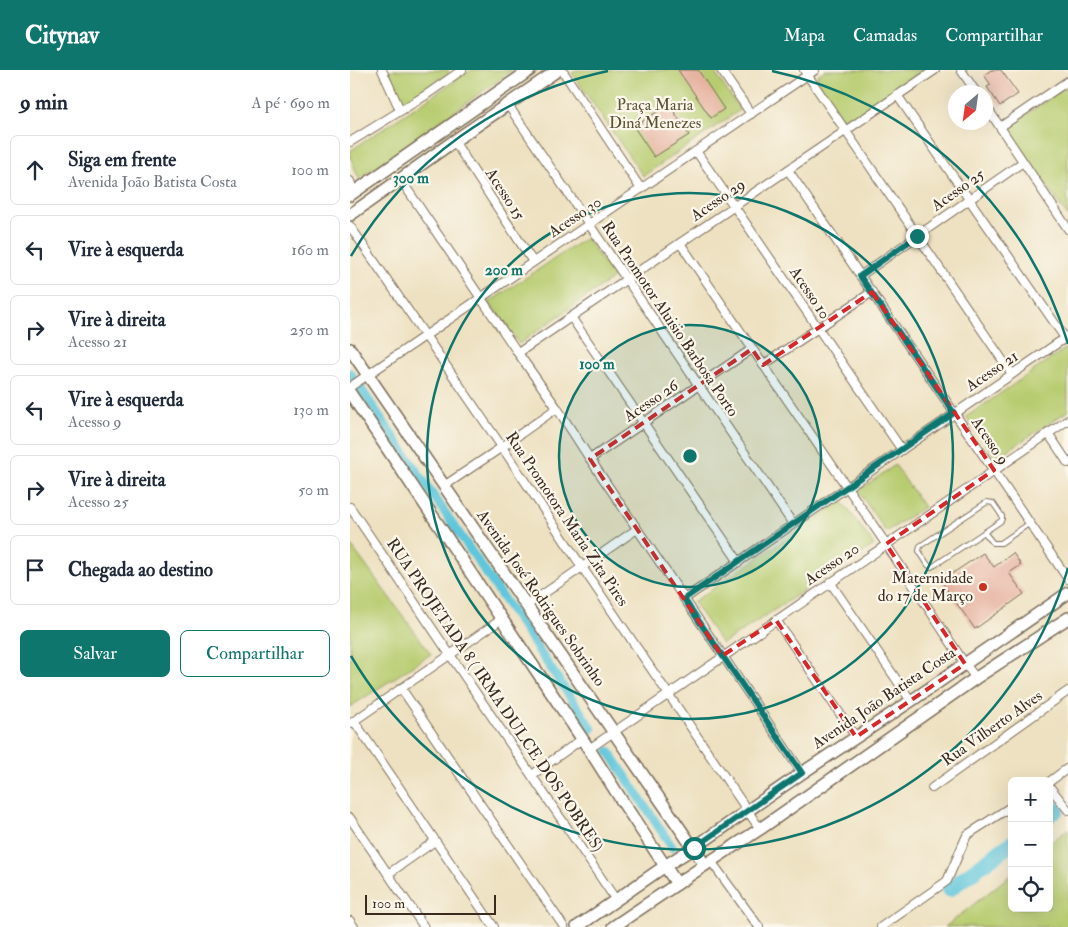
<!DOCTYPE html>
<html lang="pt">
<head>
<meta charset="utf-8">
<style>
	:root { --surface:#fff; --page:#f6f6f7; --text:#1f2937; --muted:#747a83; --line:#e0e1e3; --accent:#0f766e }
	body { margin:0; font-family:"IM FELL Double Pica",serif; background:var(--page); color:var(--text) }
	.controls { position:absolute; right:15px; bottom:15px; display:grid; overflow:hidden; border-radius:8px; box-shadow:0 5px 20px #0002 }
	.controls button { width:45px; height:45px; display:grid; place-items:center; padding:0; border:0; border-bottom:1px solid var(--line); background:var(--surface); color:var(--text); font:25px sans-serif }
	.compass { position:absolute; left:598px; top:15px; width:45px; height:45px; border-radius:50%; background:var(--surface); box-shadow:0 5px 20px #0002; rotate:209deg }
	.scale { position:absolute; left:15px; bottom:12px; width:131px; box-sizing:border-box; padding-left:5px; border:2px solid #3b2a1e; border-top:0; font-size:14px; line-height:18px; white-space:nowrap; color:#3b2a1e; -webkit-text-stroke:4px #fbf7ec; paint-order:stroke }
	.stop { position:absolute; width:15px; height:15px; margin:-11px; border:4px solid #0f766e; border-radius:50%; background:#fff }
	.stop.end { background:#0f766e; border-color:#fff; box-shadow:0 1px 5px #0008 }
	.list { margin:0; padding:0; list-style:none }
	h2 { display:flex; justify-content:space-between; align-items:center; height:65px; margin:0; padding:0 20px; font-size:21px }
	h2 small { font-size:16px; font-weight:400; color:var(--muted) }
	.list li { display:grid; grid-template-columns:32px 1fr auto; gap:15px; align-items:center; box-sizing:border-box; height:70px; margin:0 10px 10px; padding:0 10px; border:1px solid var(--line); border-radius:8px }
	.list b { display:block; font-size:19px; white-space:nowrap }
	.list p { margin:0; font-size:16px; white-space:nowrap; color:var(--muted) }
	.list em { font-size:16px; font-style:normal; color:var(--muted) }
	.actions { display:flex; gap:10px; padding:15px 20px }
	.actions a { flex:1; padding:11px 0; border:1px solid var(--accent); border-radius:8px; text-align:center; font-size:18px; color:var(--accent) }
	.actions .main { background:var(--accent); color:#fff }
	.icon { flex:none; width:28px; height:28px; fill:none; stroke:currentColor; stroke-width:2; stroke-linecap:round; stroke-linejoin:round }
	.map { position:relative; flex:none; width:718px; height:857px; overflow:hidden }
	header { display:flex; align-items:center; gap:30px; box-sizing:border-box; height:70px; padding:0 25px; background:var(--accent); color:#fff }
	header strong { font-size:24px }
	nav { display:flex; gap:28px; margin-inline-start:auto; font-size:18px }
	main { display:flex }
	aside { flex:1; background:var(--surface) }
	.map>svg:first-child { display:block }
	.green { fill:#b7cc70; stroke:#797b47 }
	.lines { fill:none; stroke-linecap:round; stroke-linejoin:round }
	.canal { stroke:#5ec6db; stroke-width:9 }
	.river { stroke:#5ec6db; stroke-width:16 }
	.building { fill:#e7b3a1 }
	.lane-casing { stroke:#7a6a57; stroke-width:6 }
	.street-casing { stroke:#7a6a57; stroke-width:10 }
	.secondary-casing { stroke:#7a6a57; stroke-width:14 }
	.lane { stroke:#fff; stroke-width:4 }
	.street { stroke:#fff; stroke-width:8 }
	.secondary { stroke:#fff; stroke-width:11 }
	.route { stroke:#0f766e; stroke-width:6 }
	.marked { fill:none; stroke:#d62828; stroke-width:4; stroke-dasharray:10 6; stroke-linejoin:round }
	.ring { fill:none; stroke:#0f766e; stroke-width:2.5 }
	.poi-dot { fill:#c8321e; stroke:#fbf7ec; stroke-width:2 }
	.labels { text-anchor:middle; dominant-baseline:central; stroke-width:4.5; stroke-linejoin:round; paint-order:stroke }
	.park-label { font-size:16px; fill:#5a5232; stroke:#fbf7ec }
	.street-label { font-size:16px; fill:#3b2a1e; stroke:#fbf7ec }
	.poi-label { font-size:16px; fill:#3b2a1e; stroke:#fbf7ec; text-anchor:end }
	.centre { fill:#0f766e; stroke:#fbf7ec; stroke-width:2.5 }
	.ring-label { font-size:15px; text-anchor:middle; font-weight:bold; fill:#0f766e; stroke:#fbf7ec; stroke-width:4.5; stroke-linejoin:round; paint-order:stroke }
</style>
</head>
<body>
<header>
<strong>Citynav</strong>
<nav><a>Mapa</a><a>Camadas</a><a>Compartilhar</a></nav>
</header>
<main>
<aside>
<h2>9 min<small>A pé · 690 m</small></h2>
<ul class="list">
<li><svg class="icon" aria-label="ahead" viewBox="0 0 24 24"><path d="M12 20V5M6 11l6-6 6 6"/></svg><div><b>Siga em frente</b><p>Avenida João Batista Costa</p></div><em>100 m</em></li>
<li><svg class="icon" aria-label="left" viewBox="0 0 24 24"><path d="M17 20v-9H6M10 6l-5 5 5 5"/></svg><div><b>Vire à esquerda</b></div><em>160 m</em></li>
<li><svg class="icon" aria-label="right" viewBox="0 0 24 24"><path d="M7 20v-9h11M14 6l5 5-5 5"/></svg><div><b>Vire à direita</b><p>Acesso 21</p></div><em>250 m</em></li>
<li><svg class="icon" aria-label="left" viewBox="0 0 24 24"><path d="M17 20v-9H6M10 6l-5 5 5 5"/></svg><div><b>Vire à esquerda</b><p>Acesso 9</p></div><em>130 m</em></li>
<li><svg class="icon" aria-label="right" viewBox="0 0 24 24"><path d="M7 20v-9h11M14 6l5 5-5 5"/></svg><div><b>Vire à direita</b><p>Acesso 25</p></div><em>50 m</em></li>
<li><svg class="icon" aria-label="arrive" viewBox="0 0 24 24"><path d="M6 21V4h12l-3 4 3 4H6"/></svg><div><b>Chegada ao destino</b></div></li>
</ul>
<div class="actions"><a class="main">Salvar</a><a>Compartilhar</a></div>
</aside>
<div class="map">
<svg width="718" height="857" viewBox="0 0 718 857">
	<rect width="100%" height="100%" fill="#fbf7ec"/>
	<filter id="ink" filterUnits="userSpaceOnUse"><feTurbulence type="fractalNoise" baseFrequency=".02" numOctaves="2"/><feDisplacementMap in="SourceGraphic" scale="10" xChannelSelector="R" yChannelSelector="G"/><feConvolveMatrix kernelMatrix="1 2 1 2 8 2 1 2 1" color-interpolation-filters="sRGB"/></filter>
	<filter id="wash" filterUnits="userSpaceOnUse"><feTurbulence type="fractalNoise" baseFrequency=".0096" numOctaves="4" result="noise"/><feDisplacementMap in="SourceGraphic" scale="20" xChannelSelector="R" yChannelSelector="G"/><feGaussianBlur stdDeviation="1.12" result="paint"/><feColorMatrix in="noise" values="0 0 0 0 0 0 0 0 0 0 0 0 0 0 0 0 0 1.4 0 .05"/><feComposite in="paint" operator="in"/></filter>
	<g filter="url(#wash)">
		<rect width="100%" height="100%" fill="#eee1c1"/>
		<g class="green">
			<polygon points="38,0 98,0 99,3 52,33"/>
			<polygon points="121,0 163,0 9,109 0,86 0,81"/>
			<polygon points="226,0 363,0 390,40 293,106 222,3"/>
			<polygon points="475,0 573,0 500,51 497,52 493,50 466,11 469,4"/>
			<polygon points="718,16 718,147 660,62 664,53"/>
			<polygon points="236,168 264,207 169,274 139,232"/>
			<polygon points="718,277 718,341 646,388 616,347"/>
			<polygon points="545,395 574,437 536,462 508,421"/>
			<polygon points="492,431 524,475 372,574 343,532"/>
			<polygon points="0,474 81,584 0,637"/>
			<polygon points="718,759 718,857 595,857 662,804 662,838 699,838 699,774"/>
		</g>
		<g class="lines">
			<g class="canal">
				<polyline points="0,303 3,307"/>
				<polyline points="11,319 242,659"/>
				<polyline points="259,681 322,777"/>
			</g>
			<g class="river">
				<polyline points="699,745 706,740"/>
				<polyline points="599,819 662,773"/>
			</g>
		</g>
		<g id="blocks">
			<g class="building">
				<polygon points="328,0 348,0 374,39 361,48"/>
				<polygon points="641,0 651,0 668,24 650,36 637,17 641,15 634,5"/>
				<polygon points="319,34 339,65 304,87 284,57"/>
				<polygon points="633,483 644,497 663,483 671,495 659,503 674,524 625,559 591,511"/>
			</g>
		</g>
	</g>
	<g filter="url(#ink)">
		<use href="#blocks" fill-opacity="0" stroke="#7a6a57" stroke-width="1"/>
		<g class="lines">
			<defs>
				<g id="lane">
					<polygon points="637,432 643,433 652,446 652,449 651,451 585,495 581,497 578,495 569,481 570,476"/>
					<polyline points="634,462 643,473 651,473 680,453"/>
				</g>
				<g id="street">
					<polyline points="32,0 50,40"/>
					<polyline points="212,0 291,119"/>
					<polyline points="371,0 401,44"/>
					<polyline points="454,0 662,304"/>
					<polyline points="611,0 626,22"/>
					<polyline points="547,25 715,268"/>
					<polyline points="158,35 443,454"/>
					<polyline points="636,36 718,159"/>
					<polyline points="650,57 718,11"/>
					<polyline points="104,71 183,192"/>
					<polyline points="0,72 76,25 112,0"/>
					<polyline points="346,81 552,380"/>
					<polyline points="438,100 718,509"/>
					<polyline points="51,110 168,283 207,338 240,389 452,703"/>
					<polyline points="0,111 4,123"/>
					<polyline points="0,156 152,377 232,497 410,759"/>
					<polyline points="330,173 536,474 615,594 626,608"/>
					<polyline points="510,206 673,92"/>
					<polyline points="221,247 389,492"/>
					<polyline points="168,283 585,0"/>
					<polyline points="413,295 522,222"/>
					<polyline points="0,317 465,0"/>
					<polyline points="698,363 718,393"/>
					<polyline points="240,389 402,279"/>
					<polyline points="94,416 152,377 207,338"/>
					<polyline points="0,437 266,830"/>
					<polyline points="480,512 561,631"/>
					<polyline points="334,529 718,266"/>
					<polyline points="176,536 287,459"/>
					<polyline points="426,550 506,667"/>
					<polyline points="51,618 214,857"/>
					<polyline points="4,651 144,857"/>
					<polyline points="1,653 152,549"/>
					<polyline points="239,679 718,350"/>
					<polyline points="182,705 232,669"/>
					<polyline points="699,712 718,698"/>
					<polyline points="699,716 718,740"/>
					<polyline points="582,718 718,621"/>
					<polyline points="0,748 74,857"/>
					<polyline points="361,791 409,857"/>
					<polyline points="38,804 85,771"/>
					<polyline points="0,851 4,857"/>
					<polyline points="531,857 597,811 617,765 662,736"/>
				</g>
				<g id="secondary">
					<polyline points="0,125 180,0"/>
					<polyline points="0,145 104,71 208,0"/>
					<polyline points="0,279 355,795"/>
					<polyline points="0,323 239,679 272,731 327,814"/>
					<polyline points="227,857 315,796 348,775 452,703 561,631 718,523"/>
					<polyline points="263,857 361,791 410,759 626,608 718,548"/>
				</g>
			</defs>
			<use href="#lane" class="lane-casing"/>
			<use href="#street" class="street-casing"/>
			<use href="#secondary" class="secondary-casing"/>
			<use href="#lane" class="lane"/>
			<use href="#street" class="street"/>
			<use href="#secondary" class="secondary"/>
		</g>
	</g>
	<g class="lines" filter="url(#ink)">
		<polyline class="route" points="344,778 452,703 334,529 604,343 510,206 567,166"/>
	</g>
	<path class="marked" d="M522 222 644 400 536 474 615 594 506 667 426 550 372 586 240 389 402 279 413 295Z"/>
	<circle cx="340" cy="386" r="131" fill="#0f766e" fill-opacity=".12"/>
	<g class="ring">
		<circle cx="340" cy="386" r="131"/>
		<circle cx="340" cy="386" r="263"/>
		<path d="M718 498A394 394 0 0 1 1 586M1 186A394 394 0 0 1 258 1M422 1A394 394 0 0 1 718 274"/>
	</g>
	<circle class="poi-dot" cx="633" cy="517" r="5"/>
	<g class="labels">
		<g class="park-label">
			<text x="305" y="35">Praça Maria<tspan x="305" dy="18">Diná Menezes</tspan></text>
		</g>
		<g class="street-label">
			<text transform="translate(608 120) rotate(-35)">Acesso 25</text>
			<text transform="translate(155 124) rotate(57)">Acesso 15</text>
			<text transform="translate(368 130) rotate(-34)">Acesso 29</text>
			<text transform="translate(225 147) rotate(-34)">Acesso 30</text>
			<text transform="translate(460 223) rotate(56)">Acesso 10</text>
			<text transform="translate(320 249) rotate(56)">Rua Promotor Aluisio Barbosa Porto</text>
			<text transform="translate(642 301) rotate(-34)">Acesso 21</text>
			<text transform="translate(301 331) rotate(-34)">Acesso 26</text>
			<text transform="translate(640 371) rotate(56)">Acesso 9</text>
			<text transform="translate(217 449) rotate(56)">Rua Promotora Maria Zita Pires</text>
			<text transform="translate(482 494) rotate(-34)">Acesso 20</text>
			<text transform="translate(191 528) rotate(55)">Avenida José Rodrigues Sobrinho</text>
			<text transform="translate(145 625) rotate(56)">RUA PROJETADA 8 ( IRMA DULCE DOS POBRES)</text>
			<text transform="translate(534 628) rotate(-34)">Avenida João Batista Costa</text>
			<text transform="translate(642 658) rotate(-35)">Rua Vilberto Alves</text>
		</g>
		<g class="poi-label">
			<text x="623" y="508">Maternidade<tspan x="623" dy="18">do 17 de Março</tspan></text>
		</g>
	</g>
	<circle cx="340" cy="386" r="8" class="centre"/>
	<g class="ring-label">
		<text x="61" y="113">300 m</text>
		<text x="154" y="205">200 m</text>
		<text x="247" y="299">100 m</text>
	</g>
</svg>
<div class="controls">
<button>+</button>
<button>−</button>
<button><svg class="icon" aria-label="locate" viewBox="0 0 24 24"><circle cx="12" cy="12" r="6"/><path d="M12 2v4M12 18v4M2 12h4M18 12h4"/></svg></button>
</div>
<svg class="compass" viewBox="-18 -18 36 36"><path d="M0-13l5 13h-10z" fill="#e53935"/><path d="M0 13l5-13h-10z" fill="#747a83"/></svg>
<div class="scale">100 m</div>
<div class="stop" style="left:344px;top:778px"></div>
<div class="stop end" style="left:567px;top:166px"></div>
</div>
</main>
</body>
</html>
